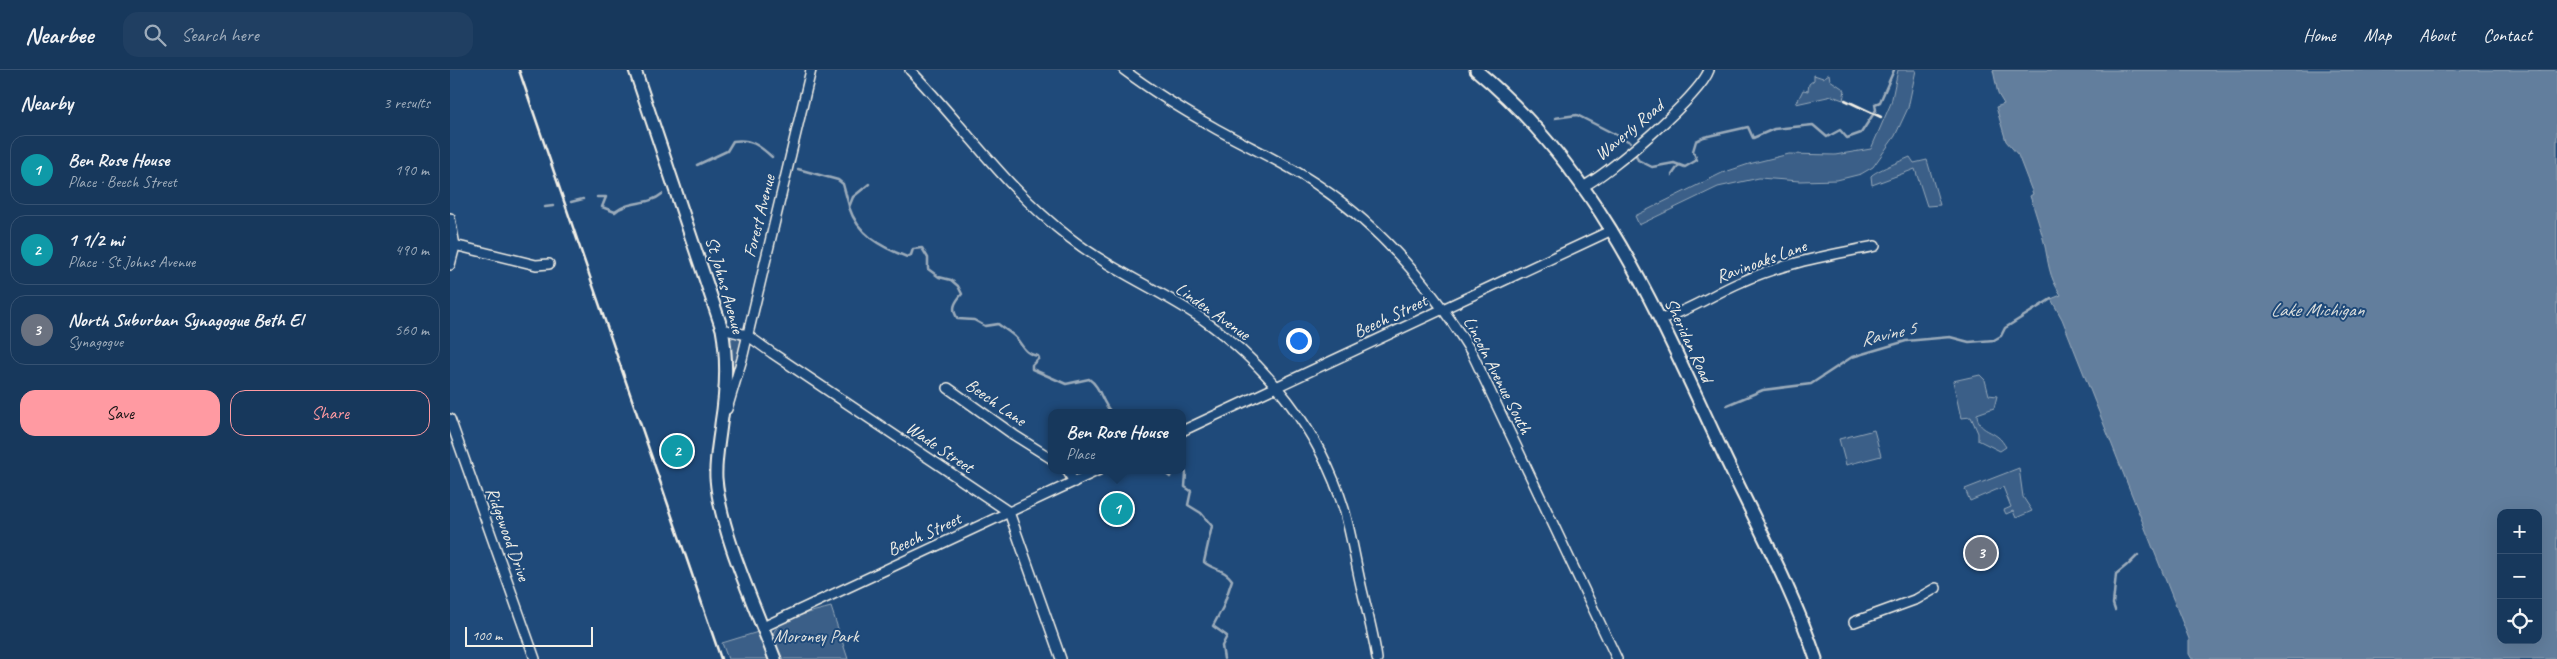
<!DOCTYPE html>
<html lang="en">
<head>
<meta charset="utf-8">
<style>
	:root { --surface:#17385c; --page:#203f62; --text:#f1f3f6; --muted:#9eacbb; --line:#365272; --accent:#ff9aa2 }
	body { margin:0; font-family:Caveat,sans-serif; background:var(--page); color:var(--text) }
	.controls { position:absolute; right:15px; bottom:15px; display:grid; overflow:hidden; border-radius:10px; box-shadow:0 5px 20px #0002 }
	.controls button { width:45px; height:45px; display:grid; place-items:center; padding:0; border:0; border-bottom:1px solid var(--line); background:var(--surface); color:var(--text); font:25px sans-serif }
	.scale { position:absolute; left:15px; bottom:12px; width:128px; box-sizing:border-box; padding-left:5px; border:2px solid #f4f1e8; border-top:0; font-size:14px; line-height:18px; white-space:nowrap; color:#f4f1e8; -webkit-text-stroke:4px #1f4a7a; paint-order:stroke }
	.you { position:absolute; left:848px; top:270px; width:18px; height:18px; margin:-12px; border:4px solid #fff; border-radius:50%; background:#1a73e8; box-shadow:0 0 0 8px #1a73e833 }
	.badge { display:grid; place-items:center; width:32px; height:32px; border-radius:50%; background:var(--accent); color:#fff; font-size:16px; font-weight:700 }
	.pin { position:absolute; translate:-50% -50%; border:2px solid #fff; box-shadow:0 1px 5px #0006 }
	.popup { position:absolute; left:598px; top:339px; width:138px; height:65px; box-sizing:border-box; display:grid; place-content:center; border-radius:10px; background:var(--surface); filter:drop-shadow(0 1px 4px #0005); font-size:16px; white-space:nowrap; color:var(--muted) }
	.popup b { font-size:19px; color:var(--text) }
	.popup::after { content:''; position:absolute; left:50%; top:100%; margin-left:-10px; border:10px solid transparent; border-top-color:var(--surface) }
	.list { margin:0; padding:0; list-style:none }
	h2 { display:flex; justify-content:space-between; align-items:center; height:65px; margin:0; padding:0 20px; font-size:21px }
	h2 small { font-size:16px; font-weight:400; color:var(--muted) }
	.list li { display:grid; grid-template-columns:32px 1fr auto; gap:15px; align-items:center; box-sizing:border-box; height:70px; margin:0 10px 10px; padding:0 10px; border:1px solid var(--line); border-radius:15px }
	.list b { display:block; font-size:19px; white-space:nowrap }
	.list p { margin:0; font-size:16px; white-space:nowrap; color:var(--muted) }
	.list em { font-size:16px; font-style:normal; color:var(--muted) }
	.actions { display:flex; gap:10px; padding:15px 20px }
	.actions a { flex:1; padding:11px 0; border:1px solid var(--accent); border-radius:15px; text-align:center; font-size:18px; color:var(--accent) }
	.actions .main { background:var(--accent); color:#111 }
	.icon { flex:none; width:28px; height:28px; fill:none; stroke:currentColor; stroke-width:2; stroke-linecap:round; stroke-linejoin:round }
	.map { position:relative; flex:none; width:2107px; height:589px; overflow:hidden }
	header { display:flex; align-items:center; gap:30px; box-sizing:border-box; height:70px; padding:0 25px; background:var(--surface); border-bottom:1px solid var(--line) }
	header strong { font-size:24px }
	nav { display:flex; gap:28px; margin-inline-start:auto; font-size:18px }
	.search { width:350px; height:45px; background:var(--page); display:flex; align-items:center; gap:12px; box-sizing:border-box; padding:0 18px; border-radius:15px; color:var(--muted); font-size:19px }
	main { display:flex }
	aside { flex:1; background:var(--surface) }
	.map>svg:first-child { display:block }
	.green { fill:#3a5f88; stroke:#97a8b8 }
	.water { fill:#627e9d; stroke:#9cacbb; fill-rule:evenodd }
	.lines { fill:none; stroke-linecap:round; stroke-linejoin:round }
	.stream { stroke:#9cacbb; stroke-width:2.5 }
	.minor-casing { stroke:#f4f1e8; stroke-width:12 }
	.tertiary-casing { stroke:#f4f1e8; stroke-width:15 }
	.minor { stroke:#1f4a7a; stroke-width:9 }
	.tertiary { stroke:#1f4a7a; stroke-width:11 }
	.rail { stroke:#f4f1e8; stroke-width:2.5 }
	.labels { text-anchor:middle; dominant-baseline:central; stroke-width:4; stroke-linejoin:round; paint-order:stroke }
	.street-label { font-size:18px; fill:#f4f1e8; stroke:#1f4a7a }
	.park-label { font-size:18px; fill:#e1e2de; stroke:#1f4a7a }
	.water-label { font-size:19px; font-style:italic; fill:#dee0dd; stroke:#1f4a7a }
</style>
</head>
<body>
<header>
<strong>Nearbee</strong>
<div class="search"><svg class="icon" aria-label="search" viewBox="0 0 24 24"><circle cx="10" cy="10" r="6"/><path d="M15 15l6 6"/></svg>Search here</div>
<nav><a>Home</a><a>Map</a><a>About</a><a>Contact</a></nav>
</header>
<main>
<aside>
<h2>Nearby<small>3 results</small></h2>
<ul class="list">
<li><span class="badge" style="background:#0f9aa8">1</span><div><b>Ben Rose House</b><p>Place · Beech Street</p></div><em>190 m</em></li>
<li><span class="badge" style="background:#0f9aa8">2</span><div><b>1 1/2 mi</b><p>Place · St Johns Avenue</p></div><em>490 m</em></li>
<li><span class="badge" style="background:#6b7280">3</span><div><b>North Suburban Synagogue Beth El</b><p>Synagogue</p></div><em>560 m</em></li>
</ul>
<div class="actions"><a class="main">Save</a><a>Share</a></div>
</aside>
<div class="map">
<svg width="2107" height="589" viewBox="0 0 2107 589">
	<rect width="100%" height="100%" fill="#1f4a7a"/>
	<filter id="ink" filterUnits="userSpaceOnUse"><feTurbulence type="fractalNoise" baseFrequency=".02" numOctaves="2"/><feDisplacementMap in="SourceGraphic" scale="10" xChannelSelector="R" yChannelSelector="G"/><feConvolveMatrix kernelMatrix="1 2 1 2 8 2 1 2 1" color-interpolation-filters="sRGB"/></filter>
	<g filter="url(#ink)">
		<g class="green">
			<polygon points="1448,0 1466,0 1458,38 1445,66 1423,97 1411,104 1387,110 1350,111 1309,108 1268,117 1189,155 1185,146 1272,103 1299,94 1339,84 1385,85 1421,79 1441,33"/>
			<polygon points="1379,4 1380,10 1395,20 1393,30 1382,26 1346,34 1353,20 1358,21 1359,14 1364,10 1364,5 1373,8"/>
			<path d="M1460 87 1464 93 1477 90 1490 135 1477 136 1465 99 1422 115 1421 106C1425 101 1451 91 1460 87Z"/>
			<polygon points="284,267 293,271 283,308 279,270"/>
			<path d="M1530 305 1535 310 1539 325 1547 326 1544 338 1527 344C1528 360 1538 359 1548 367 1551 369 1554 374 1556 377L1550 381 1528 370V363L1521 347 1511 348 1503 311Z"/>
			<polygon points="1424,360 1431,386 1396,395 1389,369"/>
			<polygon points="1569,398 1573,427 1582,441 1566,448 1563,441 1556,444 1554,440 1561,437 1553,417 1520,431 1515,419"/>
			<path d="M381 537 398 589H332C329 582 324 573 323 566 323 549 367 541 381 537Z"/>
			<polygon points="308,562 318,589 278,589 272,573"/>
		</g>
		<path class="water" d="M1543 0H2107V589H1742L1739 584V569L1612 249 1601 229 1611 225C1598 205 1599 194 1594 172 1590 157 1585 141 1580 126L1583 124 1568 85 1556 71 1546 37 1554 34 1548 24ZM2051 443H2088V570H2051Z"/>
		<g class="lines">
			<g class="stream">
				<polyline points="1105,48 1127,45 1180,72"/>
				<polyline points="1186,85 1188,90 1202,97 1224,93 1235,97 1247,90 1243,81 1246,71 1254,67 1298,57 1303,68 1324,59 1363,55 1377,67 1390,60 1397,68 1411,63 1426,40 1425,34 1430,32 1444,0"/>
				<path d="M247 95 277 81 283 71C300 68 310 76 322 87"/>
				<polyline points="348,99 388,110 393,114 399,136"/>
				<polyline points="1222,105 1229,95"/>
				<path d="M419 114 403 127 399 137C408 165 431 177 457 187L461 185 463 179 472 178 478 188V199L489 207 501 210 508 216 512 224C504 233 501 239 508 249L524 250 535 256 548 254C554 259 562 263 567 269 574 278 575 284 588 286L589 288 582 295V299L616 314 639 309C651 317 651 332 662 343"/>
				<path d="M147 127H156L152 137 165 142C179 130 198 136 212 124"/>
				<polyline points="121,132 133,129"/>
				<polyline points="95,137 103,136"/>
				<polyline points="1277,335 1313,320 1361,314 1402,287 1456,271 1500,267 1519,272 1544,270 1551,266 1555,258 1601,229"/>
				<path d="M732 398 736 403 735 417 741 421 738 435 751 443 762 456 754 492C763 500 775 499 782 510L773 537 763 556 777 566 772 576 774 589"/>
				<polyline points="712,400 720,407 722,400"/>
				<polyline points="1679,494 1688,485"/>
				<polyline points="1665,540 1663,534 1666,504 1677,495"/>
			</g>
			<defs>
				<g id="minor">
					<path d="M460 0C514 56 557 120 620 168 661 200 708 219 751 248 817 294 870 361 894 439 902 467 906 496 913 524 918 545 924 567 927 589"/>
					<path d="M674 0C702 21 733 40 763 57 798 77 836 93 869 116 933 159 982 218 1022 283L1167 589"/>
					<path d="M1132 117C1158 105 1250 26 1259 0"/>
					<polyline points="0,148 5,176 0,195"/>
					<polyline points="0,174 86,195 99,194"/>
					<path d="M1211 249C1239 241 1265 223 1291 212 1333 193 1381 185 1425 176"/>
					<polyline points="272,259 297,265 322,283 559,442 611,589"/>
					<polyline points="498,318 564,365 602,389"/>
					<polyline points="277,339 292,289 361,0"/>
					<polyline points="0,349 85,589"/>
					<polyline points="732,361 1162,160"/>
					<polyline points="617,400 624,412"/>
					<polyline points="1404,552 1467,529 1486,518"/>
					<polyline points="313,557 649,400"/>
				</g>
				<g id="tertiary">
					<path d="M185 0 272 259C278 291 276 323 271 354 269 372 265 390 266 408 270 462 305 536 325 589"/>
					<path d="M1026 0C1151 104 1206 240 1273 383 1305 451 1342 518 1366 589"/>
				</g>
			</defs>
			<use href="#minor" class="minor-casing"/>
			<use href="#tertiary" class="tertiary-casing"/>
			<use href="#minor" class="minor"/>
			<use href="#tertiary" class="tertiary"/>
			<g class="rail">
				<polyline points="69,0 271,589"/>
				<polyline points="1395,30 1431,47"/>
			</g>
		</g>
	</g>
	<g class="labels">
		<g class="street-label">
			<text transform="translate(1179 60) rotate(-40)">Waverly Road</text>
			<text transform="translate(309 146) rotate(-76)">Forest Avenue</text>
			<text transform="translate(1311 191) rotate(-20)">Ravinoaks Lane</text>
			<text transform="translate(275 215) rotate(74)">St Johns Avenue</text>
			<text transform="translate(763 241) rotate(35)">Linden Avenue</text>
			<text transform="translate(940 246) rotate(-25)">Beech Street</text>
			<text transform="translate(1239 270) rotate(65)">Sheridan Road</text>
			<text transform="translate(1048 305) rotate(63)">Lincoln Avenue South</text>
			<text transform="translate(546 332) rotate(35)">Beech Lane</text>
			<text transform="translate(490 377) rotate(34)">Wade Street</text>
			<text transform="translate(58 464) rotate(70)">Ridgewood Drive</text>
			<text transform="translate(474 464) rotate(-25)">Beech Street</text>
		</g>
		<g class="park-label">
			<text x="366" y="566">Moroney Park</text>
		</g>
		<g class="water-label">
			<text x="1867" y="240">Lake Michigan</text>
			<text transform="translate(1438 264) rotate(-13)">Ravine 5</text>
		</g>
	</g>
</svg>
<div class="controls">
<button>+</button>
<button>−</button>
<button><svg class="icon" aria-label="locate" viewBox="0 0 24 24"><circle cx="12" cy="12" r="6"/><path d="M12 2v4M12 18v4M2 12h4M18 12h4"/></svg></button>
</div>
<div class="scale">100 m</div>
<div class="you"></div>
<div class="pin badge" style="left:667px;top:439px;background:#0f9aa8">1</div>
<div class="popup"><b>Ben Rose House</b>Place</div>
<div class="pin badge" style="left:227px;top:381px;background:#0f9aa8">2</div>
<div class="pin badge" style="left:1531px;top:483px;background:#6b7280">3</div>
</div>
</main>
</body>
</html>
